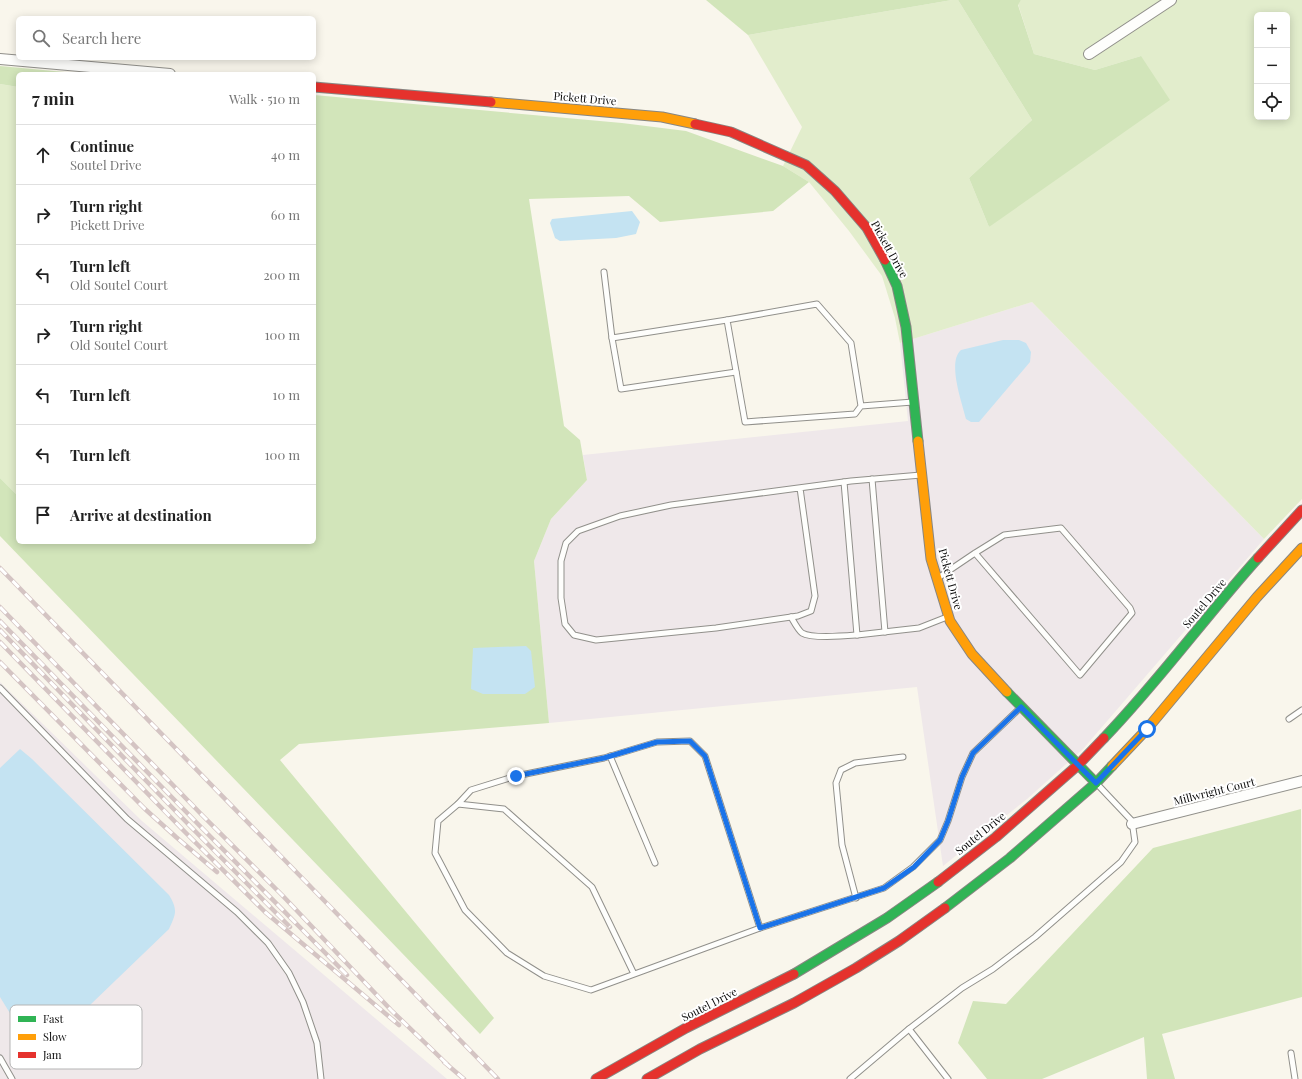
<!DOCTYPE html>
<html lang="en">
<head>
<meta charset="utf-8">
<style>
	:root { --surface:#fff; --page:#f2f2f2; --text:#222; --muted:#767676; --line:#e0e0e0 }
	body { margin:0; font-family:"Playfair Display",serif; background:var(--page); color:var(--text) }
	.controls { position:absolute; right:12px; top:12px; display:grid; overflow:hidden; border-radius:6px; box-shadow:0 2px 10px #0003 }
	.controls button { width:36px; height:36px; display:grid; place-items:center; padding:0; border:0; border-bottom:1px solid var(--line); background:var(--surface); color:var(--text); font:20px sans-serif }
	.stop { position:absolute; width:12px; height:12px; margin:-9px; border:3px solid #1a73e8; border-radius:50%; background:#fff }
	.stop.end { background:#1a73e8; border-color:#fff; box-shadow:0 1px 4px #0008 }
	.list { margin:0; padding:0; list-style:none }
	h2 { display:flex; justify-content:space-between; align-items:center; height:52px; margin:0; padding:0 16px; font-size:17px }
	h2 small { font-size:13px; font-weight:400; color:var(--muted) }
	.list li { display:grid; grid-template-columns:26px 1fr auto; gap:12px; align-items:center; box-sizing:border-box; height:60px; padding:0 16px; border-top:1px solid var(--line) }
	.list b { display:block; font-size:15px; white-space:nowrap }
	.list p { margin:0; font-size:13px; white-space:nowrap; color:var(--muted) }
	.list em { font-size:13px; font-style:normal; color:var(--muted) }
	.icon { flex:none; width:22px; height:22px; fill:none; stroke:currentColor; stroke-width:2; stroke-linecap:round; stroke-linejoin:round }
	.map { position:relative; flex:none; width:1302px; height:1079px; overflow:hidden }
	.search { position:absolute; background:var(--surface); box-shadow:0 2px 10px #0003; left:16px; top:16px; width:300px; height:44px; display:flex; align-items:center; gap:10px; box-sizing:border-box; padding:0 14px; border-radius:6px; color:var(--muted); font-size:15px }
	.panel { position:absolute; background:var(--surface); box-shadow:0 2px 10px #0003; left:16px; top:72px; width:300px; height:472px; border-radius:6px }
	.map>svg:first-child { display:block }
	.industrial { fill:#efe8ea }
	.green { fill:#e2edcc; fill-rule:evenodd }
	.forest { fill:#d2e5ba }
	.water { fill:#c4e3f2 }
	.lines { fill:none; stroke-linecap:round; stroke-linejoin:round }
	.lane-casing { stroke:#91908b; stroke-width:7 }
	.street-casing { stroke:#91908b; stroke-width:12 }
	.fast-casing { stroke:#888682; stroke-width:11 }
	.slow-casing { stroke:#888682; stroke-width:11 }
	.jam-casing { stroke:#888682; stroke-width:11 }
	.lane { stroke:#fefefc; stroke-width:5 }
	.street { stroke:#fefefc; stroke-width:10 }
	.fast { stroke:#30b455; stroke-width:9 }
	.slow { stroke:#ff9f0a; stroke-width:9 }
	.jam { stroke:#e5322d; stroke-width:9 }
	.rail-casing { stroke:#d4c4c3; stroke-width:4.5 }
	.rail { stroke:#fff; stroke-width:3; stroke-dasharray:9; stroke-linecap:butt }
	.route { stroke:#1a73e8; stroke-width:5 }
	.labels { text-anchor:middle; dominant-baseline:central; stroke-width:4; stroke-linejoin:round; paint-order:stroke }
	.street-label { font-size:11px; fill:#090909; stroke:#fff }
	.key { fill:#fff; stroke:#b5b5b5; stroke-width:1 }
	.key-label { font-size:11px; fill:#090909 }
</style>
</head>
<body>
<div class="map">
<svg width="1302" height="1079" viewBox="0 0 1302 1079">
	<rect width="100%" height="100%" fill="#f9f6ec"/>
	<g class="industrial">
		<polygon points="1032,302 1264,539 1083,749 1027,799 943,866 917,687 549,723 534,561 551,519 587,480 583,455 908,421 900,343"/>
		<polygon points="0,682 142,821 447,1079 0,1079"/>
	</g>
	<g class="green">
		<path d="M952 0H958L1032 120 969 178 989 227 1141 56 1095 70 1034 54 1018 4 1021 0H1302V499L1264 539 1032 302 900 343 895 318 882 276 849 231 809 182 783 166 802 127 748 35ZM1257 15H1287V117H1257Z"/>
		<polygon points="0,84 18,87 18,496 0,478"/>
	</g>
	<g class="forest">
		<polygon points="706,0 952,0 748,35"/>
		<polygon points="958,0 1021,0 1018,5 1034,54 1095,70 1141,56 1170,100 989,227 969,178 1032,120"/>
		<polygon points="0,66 86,74 18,74 18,87 0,84"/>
		<polygon points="314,95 622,123 686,131 783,166 809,182 773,211 660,222 629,196 529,199 564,426 580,440 587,480 551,519 534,561 549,723 299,744 280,760 494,1018 480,1034 0,536 0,478 18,496 18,542 314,542"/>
		<polygon points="1301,809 1302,997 1162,1034 1175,1079 1147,1079 1144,1037 1042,1079 987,1079 958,1043 973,1001 1006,1004 1153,848"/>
	</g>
	<g class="water">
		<polygon points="632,211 640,222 636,234 616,238 560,241 555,238 550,223 552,219"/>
		<path d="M1003 340H1019L1026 343 1031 352 1030 362 979 422H971L966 419C962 402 947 362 961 350Z"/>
		<polygon points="526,646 531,651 535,687 525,694 483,694 471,689 473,648"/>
		<path d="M20 749 32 759 169 895C178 910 176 914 169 929L63 1031C51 1040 42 1048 27 1041L0 997V768Z"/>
	</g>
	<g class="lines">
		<defs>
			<g id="lane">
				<polyline points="604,272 612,338 727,320"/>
				<polyline points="612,338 621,389 736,372"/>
				<polyline points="861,406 855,414 745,422 727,320 817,304 851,343 861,406 913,402"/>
				<polyline points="872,479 885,632"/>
				<polyline points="844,482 857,635 919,628 947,617"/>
				<polyline points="800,488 815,596 811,611 798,616 716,628 596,640 574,635 565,624 561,598 561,561 566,543 578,531 620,516 671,505 851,481 921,475"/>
				<polyline points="938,578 975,553 1004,535 1061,528 1130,608 1132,613 1080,675 975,553"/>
				<path d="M791 617C794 622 798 630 802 633 812 639 845 636 857 635"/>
				<polyline points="0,688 127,819 237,912 268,943 289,973 303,1002 317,1043 321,1079"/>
				<polyline points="1289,719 1302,710"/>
				<polyline points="610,756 655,863"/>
				<polyline points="458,804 471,790 516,776 604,758 657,742 690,741 705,756 760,928 884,888 913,867 940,840 948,821 962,777 973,753 1020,708"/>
				<polyline points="856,898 842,845 836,783 841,770 855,763 903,757"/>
				<polyline points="634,974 592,887 504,809 458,804 438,821 435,853 465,910 507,953 544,976 591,990 760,928"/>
				<polyline points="909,1029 948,1079"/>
				<polyline points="1291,1053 1295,1079"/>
				<polyline points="0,1058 12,1079"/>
				<polyline points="850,1079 909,1029 962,988 993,969 1035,937 1121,862 1135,842 1132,821 1098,785"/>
			</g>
			<g id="street">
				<polyline points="1089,54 1171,0"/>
				<polyline points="0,59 170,74"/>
				<polyline points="1132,824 1302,781"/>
			</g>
			<g id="fast">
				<polyline points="885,260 897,286 906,327 918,441"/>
				<polyline points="1007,692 1096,783"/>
				<path d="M1104 738C1159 681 1205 617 1258 558"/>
				<polyline points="945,908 1010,858 1096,783 1112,766"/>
				<polyline points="794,974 887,918 938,882"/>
			</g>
			<g id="slow">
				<polyline points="491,102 662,117 695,124"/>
				<polyline points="918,441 931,559 950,621 972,654 1007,692"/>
				<polyline points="1112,766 1147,729 1257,597 1302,548"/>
			</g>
			<g id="jam">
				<polyline points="314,87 491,102"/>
				<polyline points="695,124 731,132 806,165 835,191 867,228 885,260"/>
				<polyline points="1258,558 1302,510"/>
				<polyline points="938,882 996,837 1078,765 1104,738"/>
				<polyline points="596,1079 686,1028 794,974"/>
				<polyline points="647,1079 700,1049 794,1003 856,968 899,941 945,908"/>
			</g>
		</defs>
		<use href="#lane" class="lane-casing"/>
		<use href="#street" class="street-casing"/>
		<use href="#fast" class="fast-casing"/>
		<use href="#slow" class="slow-casing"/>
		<use href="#jam" class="jam-casing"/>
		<use href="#lane" class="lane"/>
		<use href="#street" class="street"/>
		<use href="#fast" class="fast"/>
		<use href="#slow" class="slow"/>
		<use href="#jam" class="jam"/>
		<defs>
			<g id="rail">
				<polyline points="0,568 498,1079"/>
				<polyline points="0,607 202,815 282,895 391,1010 448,1065"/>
				<polyline points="0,621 196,822 347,975"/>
				<polyline points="0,630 191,827 290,927"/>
				<polyline points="0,642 185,832 265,912 399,1025"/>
				<polyline points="0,662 145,809 176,837 217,872"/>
				<polyline points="444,1062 464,1079"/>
			</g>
		</defs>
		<use href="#rail" class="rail-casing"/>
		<use href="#rail" class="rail"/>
	</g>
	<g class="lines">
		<polyline class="route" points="516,776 604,758 657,742 690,741 705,756 760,928 884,888 914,867 940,840 948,821 962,777 973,753 1021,707 1096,783 1147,729"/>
	</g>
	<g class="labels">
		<g class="street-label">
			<text transform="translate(585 98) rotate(5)">Pickett Drive</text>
			<text transform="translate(890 249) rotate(61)">Pickett Drive</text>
			<text transform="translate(951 579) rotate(75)">Pickett Drive</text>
			<text transform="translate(1204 603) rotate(-50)">Soutel Drive</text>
			<text transform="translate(1214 791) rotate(-14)">Millwright Court</text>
			<text transform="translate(980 833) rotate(-39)">Soutel Drive</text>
			<text transform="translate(709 1004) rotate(-27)">Soutel Drive</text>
		</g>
	</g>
	<rect x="10" y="1005" width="132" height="64" rx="6" class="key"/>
	<rect x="18" y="1016" width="18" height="6" fill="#30b455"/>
	<rect x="18" y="1034" width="18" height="6" fill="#ff9f0a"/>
	<rect x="18" y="1052" width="18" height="6" fill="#e5322d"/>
	<g class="key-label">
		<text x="43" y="1023">Fast</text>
		<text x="43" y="1041">Slow</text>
		<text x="43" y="1059">Jam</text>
	</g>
</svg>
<div class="controls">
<button>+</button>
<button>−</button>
<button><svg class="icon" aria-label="locate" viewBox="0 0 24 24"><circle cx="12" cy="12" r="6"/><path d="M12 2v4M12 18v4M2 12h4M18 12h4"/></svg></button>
</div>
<div class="stop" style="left:1147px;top:729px"></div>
<div class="stop end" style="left:516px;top:776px"></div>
<div class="search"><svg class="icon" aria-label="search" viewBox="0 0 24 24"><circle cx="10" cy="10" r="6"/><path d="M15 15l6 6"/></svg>Search here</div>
<section class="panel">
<h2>7 min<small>Walk · 510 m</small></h2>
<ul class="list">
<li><svg class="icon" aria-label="ahead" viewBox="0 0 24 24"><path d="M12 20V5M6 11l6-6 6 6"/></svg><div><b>Continue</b><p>Soutel Drive</p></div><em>40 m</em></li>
<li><svg class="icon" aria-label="right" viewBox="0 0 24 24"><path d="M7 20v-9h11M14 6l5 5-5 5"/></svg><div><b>Turn right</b><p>Pickett Drive</p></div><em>60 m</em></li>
<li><svg class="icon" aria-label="left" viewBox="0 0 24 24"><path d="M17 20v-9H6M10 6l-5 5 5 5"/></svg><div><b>Turn left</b><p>Old Soutel Court</p></div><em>200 m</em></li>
<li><svg class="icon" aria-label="right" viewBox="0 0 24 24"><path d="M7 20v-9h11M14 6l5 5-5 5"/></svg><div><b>Turn right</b><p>Old Soutel Court</p></div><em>100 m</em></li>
<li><svg class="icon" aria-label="left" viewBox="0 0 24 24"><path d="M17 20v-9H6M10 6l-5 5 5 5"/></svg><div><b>Turn left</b></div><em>10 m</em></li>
<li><svg class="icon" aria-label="left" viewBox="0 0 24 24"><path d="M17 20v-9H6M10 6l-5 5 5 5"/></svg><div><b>Turn left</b></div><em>100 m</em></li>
<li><svg class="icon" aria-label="arrive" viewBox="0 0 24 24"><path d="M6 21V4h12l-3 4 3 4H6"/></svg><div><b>Arrive at destination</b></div></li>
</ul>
</section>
</div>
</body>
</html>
